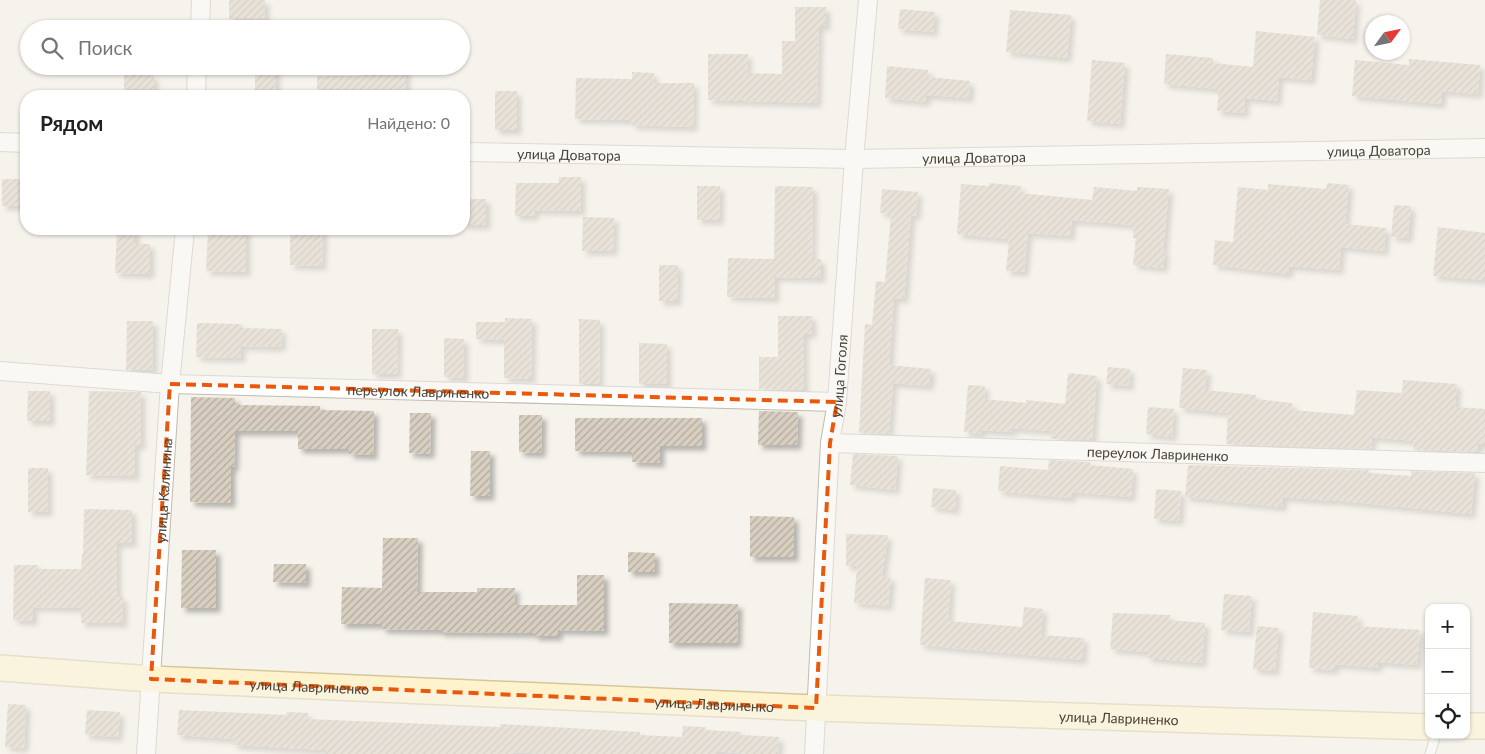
<!DOCTYPE html>
<html lang="ru">
<head>
<meta charset="utf-8">
<style>
	:root { --surface:#fff; --page:#f2f2f2; --text:#202124; --muted:#757577; --line:#e0e0e0 }
	body { margin:0; font-family:Lato,sans-serif; background:var(--page); color:var(--text) }
	.controls { position:absolute; right:15px; bottom:15px; display:grid; overflow:hidden; border-radius:10px; box-shadow:0 1px 4px #0004 }
	.controls button { width:45px; height:45px; display:grid; place-items:center; padding:0; border:0; border-bottom:1px solid var(--line); background:var(--surface); color:var(--text); font:25px sans-serif }
	.compass { position:absolute; left:1365px; top:15px; width:45px; height:45px; border-radius:50%; background:var(--surface); box-shadow:0 1px 4px #0004; rotate:57deg }
	.list { margin:0; padding:0; list-style:none }
	h2 { display:flex; justify-content:space-between; align-items:center; height:65px; margin:0; padding:0 20px; font-size:21px }
	h2 small { font-size:16px; font-weight:400; color:var(--muted) }
	.icon { flex:none; width:28px; height:28px; fill:none; stroke:currentColor; stroke-width:2; stroke-linecap:round; stroke-linejoin:round }
	.map { position:relative; flex:none; width:1485px; height:754px; overflow:hidden }
	.search { position:absolute; background:var(--surface); box-shadow:0 1px 4px #0004; left:20px; top:20px; width:450px; height:55px; display:flex; align-items:center; gap:12px; box-sizing:border-box; padding:0 18px; border-radius:28px; color:var(--muted); font-size:19px }
	.panel { position:absolute; background:var(--surface); box-shadow:0 1px 4px #0004; left:20px; top:90px; width:450px; height:145px; border-radius:20px }
	.map>svg:first-child { display:block }
	.building { fill:url(#building-hatch); filter:url(#shadow) }
	.lines { fill:none; stroke-linecap:round; stroke-linejoin:round }
	.lane-casing { stroke:#c2bbae; stroke-width:11 }
	.street-casing { stroke:#c2bbae; stroke-width:20 }
	.secondary-casing { stroke:#d6c79b; stroke-width:28 }
	.lane { stroke:#fff; stroke-width:9 }
	.street { stroke:#fff; stroke-width:18 }
	.secondary { stroke:#fff3cd; stroke-width:25 }
	.marked { fill:none; stroke:#e8590c; stroke-width:4; stroke-dasharray:10 6; stroke-linejoin:round }
	.labels { text-anchor:middle; dominant-baseline:central; stroke-width:4; stroke-linejoin:round; paint-order:stroke }
	.street-label { font-size:14px; fill:#4b4439; stroke:#fff }
</style>
</head>
<body>
<div class="map">
<svg width="1485" height="754" viewBox="0 0 1485 754">
	<defs>
		<pattern id="building-hatch" width="6" height="6" patternUnits="userSpaceOnUse" patternTransform="scale(1.25)"><rect width="6" height="6" fill="#d8cfc1"/><path d="M-1 1l2-2M0 6l6-6M5 7l2-2" fill="none" stroke="#b1aa9e"/></pattern>
		<filter id="shadow"><feDropShadow dx="4.5" dy="4.5" stdDeviation="2.5" flood-color="#0004"/></filter>
	</defs>
	<rect width="100%" height="100%" fill="#f6f3ec"/>
	<g class="building">
		<rect x="229" y="0" width="36" height="19"/>
		<polygon points="1320,0 1356,0 1353,39 1317,35"/>
		<polygon points="795,7 826,7 826,26 819,26 817,103 708,100 708,54 748,54 747,73 782,74 782,41 795,41"/>
		<polygon points="900,9 935,12 933,32 898,29"/>
		<polygon points="1010,10 1071,15 1067,58 1006,52"/>
		<polygon points="1256,31 1315,37 1311,80 1279,77 1277,101 1245,98 1244,113 1217,111 1219,89 1164,84 1166,54 1213,58 1213,63 1253,67"/>
		<polygon points="1409,59 1480,65 1478,94 1442,91 1441,104 1352,96 1355,60 1409,65"/>
		<polygon points="1092,60 1125,63 1120,124 1087,121"/>
		<rect x="255" y="66" width="21" height="30"/>
		<polygon points="360,66 406,66 406,96 317,96 317,76 360,76"/>
		<polygon points="887,66 928,70 928,77 970,81 969,98 926,95 926,102 885,98"/>
		<polygon points="632,72 654,73 653,83 694,83 693,127 631,125 631,120 575,119 576,78 632,79"/>
		<polygon points="124,74 154,75 154,96 124,96"/>
		<rect x="495" y="91" width="22" height="39"/>
		<polygon points="559,177 581,177 581,211 535,210 534,216 515,216 516,183 559,183"/>
		<rect x="2" y="179" width="24" height="27"/>
		<polygon points="989,183 1021,186 1020,193 1092,200 1094,187 1137,191 1137,187 1169,189 1163,251 1165,251 1163,268 1133,265 1136,238 1133,238 1134,225 1072,220 1070,236 1028,233 1024,272 1006,271 1009,239 957,234 961,184 989,186"/>
		<polygon points="1327,183 1349,185 1345,224 1386,228 1384,251 1341,247 1339,270 1289,266 1288,274 1213,265 1215,240 1233,242 1238,187 1268,190 1268,184 1326,189"/>
		<polygon points="697,186 720,186 719,220 697,220"/>
		<polygon points="775,186 813,187 812,259 821,259 821,278 775,277 775,298 727,297 728,258 774,259"/>
		<polygon points="882,189 918,192 916,216 911,215 904,299 894,298 889,365 931,369 929,386 893,383 889,434 859,433 865,324 872,325 876,281 885,282 891,214 880,213"/>
		<rect x="464" y="199" width="22" height="26"/>
		<polygon points="1394,205 1411,206 1408,238 1391,237"/>
		<polygon points="583,217 614,218 613,251 582,251"/>
		<polygon points="1438,227 1485,233 1485,280 1433,276"/>
		<polygon points="117,229 135,229 135,244 150,244 150,274 115,273"/>
		<polygon points="208,229 246,229 246,272 206,271"/>
		<polygon points="290,229 323,229 322,266 290,265"/>
		<polygon points="659,265 678,265 677,301 659,301"/>
		<polygon points="778,316 812,316 812,334 804,334 804,390 759,389 759,357 778,357"/>
		<polygon points="505,318 532,319 531,379 504,378 504,340 476,339 476,322 505,322"/>
		<polygon points="579,319 600,320 599,384 579,384"/>
		<polygon points="127,321 153,321 153,370 126,370"/>
		<polygon points="197,323 242,324 242,328 282,329 281,347 241,346 241,358 196,357"/>
		<polygon points="372,329 398,329 397,374 372,374"/>
		<polygon points="444,338 464,339 464,378 444,377"/>
		<polygon points="639,343 667,344 667,384 639,384"/>
		<polygon points="1108,367 1130,369 1129,386 1106,384"/>
		<polygon points="1183,368 1207,370 1205,390 1256,395 1256,399 1292,403 1292,410 1354,415 1357,390 1402,393 1403,380 1457,384 1455,407 1485,409 1485,444 1478,444 1477,452 1413,450 1414,441 1372,437 1371,449 1226,444 1228,413 1179,408"/>
		<polygon points="1068,373 1097,376 1092,440 1051,439 1052,431 1012,428 1012,432 981,430 981,434 964,432 968,385 985,386 984,399 1026,403 1026,400 1065,404"/>
		<polygon points="28,391 50,391 50,421 27,421"/>
		<polygon points="89,391 141,392 141,445 135,445 135,476 86,475"/>
		<polygon points="191,397 235,398 235,405 320,406 320,410 374,411 373,455 349,454 349,449 298,449 298,431 235,431 234,467 231,467 231,503 190,502"/>
		<polygon points="1148,407 1174,409 1172,437 1146,434"/>
		<polygon points="759,411 798,412 797,445 758,445"/>
		<polygon points="410,413 431,413 430,454 409,453"/>
		<polygon points="519,415 542,415 541,453 519,452"/>
		<polygon points="575,418 702,418 702,446 660,446 660,463 632,462 632,452 575,451"/>
		<polygon points="471,451 490,451 490,496 470,496"/>
		<polygon points="853,454 898,456 895,490 850,485"/>
		<polygon points="1049,460 1090,462 1090,465 1133,469 1131,497 1072,492 1071,498 998,491 1000,466 1048,470"/>
		<polygon points="1188,465 1369,470 1369,473 1411,476 1411,471 1475,473 1471,514 1331,500 1331,501 1283,497 1282,507 1185,497"/>
		<rect x="28" y="468" width="20" height="44"/>
		<polygon points="933,488 956,490 955,510 931,507"/>
		<polygon points="1156,489 1181,491 1179,521 1154,519"/>
		<polygon points="84,509 132,510 132,543 117,543 117,597 123,597 123,623 81,623 81,608 33,607 33,621 13,620 14,565 38,565 38,569 81,569 82,554 83,554"/>
		<polygon points="750,516 794,517 794,557 750,557"/>
		<polygon points="846,534 888,535 882,576 891,577 888,606 854,603 857,566 846,566"/>
		<polygon points="383,538 418,538 417,592 477,592 477,588 515,588 514,605 577,605 577,575 604,575 604,631 558,630 558,636 534,636 534,633 440,632 440,630 382,629 382,624 341,624 342,587 382,588"/>
		<polygon points="182,550 216,550 216,608 181,608"/>
		<polygon points="628,552 655,553 655,572 628,572"/>
		<polygon points="274,564 306,564 306,583 273,582"/>
		<polygon points="925,578 951,580 948,621 1022,627 1024,607 1043,609 1041,635 1084,638 1082,660 920,645"/>
		<polygon points="1224,594 1252,596 1249,632 1221,630"/>
		<polygon points="669,603 738,604 737,643 669,643"/>
		<polygon points="1313,612 1358,616 1357,626 1420,630 1417,665 1378,662 1378,668 1335,664 1334,670 1309,668"/>
		<polygon points="1113,613 1170,615 1169,620 1205,623 1202,663 1147,658 1147,652 1110,649"/>
		<polygon points="1257,626 1279,628 1275,671 1253,669"/>
		<polygon points="8,704 26,705 24,748 5,747"/>
		<polygon points="87,710 120,712 118,737 85,735"/>
		<polygon points="179,710 286,715 287,712 308,713 308,719 500,727 500,724 640,732 640,735 682,737 683,726 705,727 705,730 741,732 741,735 779,737 778,754 747,754 717,751 717,754 548,754 514,752 514,754 326,754 326,750 233,745 234,739 177,735"/>
	</g>
	<g class="lines">
		<defs>
			<polyline id="lane" points="1430,754 1436,735"/>
			<g id="street">
				<polyline points="200,29 201,0"/>
				<polyline points="196,96 197,66"/>
				<polyline points="0,142 26,143"/>
				<path id="s1" d="M464 152 854 159 1485 148"/>
				<path id="s2" d="M0 371 170 384 837 402"/>
				<path id="s3" d="M830 443 1485 463"/>
				<path id="s4" d="M146 754 170 384 185 229"/>
				<path id="s5" d="M814 754 830 443 837 402 854 159 868 0"/>
			</g>
			<g id="secondary">
				<path id="s6" d="M0 668 151 679 816 708 1429 727"/>
				<polyline points="1466,726 1485,726"/>
			</g>
		</defs>
		<use href="#lane" class="lane-casing"/>
		<use href="#street" class="street-casing"/>
		<use href="#secondary" class="secondary-casing"/>
		<use href="#lane" class="lane"/>
		<use href="#street" class="street"/>
		<use href="#secondary" class="secondary"/>
	</g>
	<path d="M0 0H1485V754H0ZM170 384 837 402 830 443 816 708 151 679Z" fill="#f6f3ec" fill-opacity=".55" fill-rule="evenodd"/>
	<path class="marked" d="M170 384 837 402 830 443 816 708 151 679Z"/>
	<g class="labels">
		<g class="street-label">
			<text stroke="none"><textPath href="#s1" startOffset="915">улица Доватора</textPath></text>
			<text stroke="none"><textPath href="#s1" startOffset="105">улица Доватора</textPath></text>
			<text stroke="none"><textPath href="#s1" startOffset="510">улица Доватора</textPath></text>
			<text stroke="none"><textPath href="#s5" startOffset="379">улица Гоголя</textPath></text>
			<text stroke="none"><textPath href="#s2" startOffset="419">переулок Лавриненко</textPath></text>
			<text stroke="none"><textPath href="#s3" startOffset="328">переулок Лавриненко</textPath></text>
			<text stroke="none"><textPath href="#s4" startOffset="264">улица Калинина</textPath></text>
			<text stroke="none"><textPath href="#s6" startOffset="310">улица Лавриненко</textPath></text>
			<text stroke="none"><textPath href="#s6" startOffset="715">улица Лавриненко</textPath></text>
			<text stroke="none"><textPath href="#s6" startOffset="1120">улица Лавриненко</textPath></text>
		</g>
	</g>
</svg>
<div class="controls">
<button>+</button>
<button>−</button>
<button><svg class="icon" aria-label="locate" viewBox="0 0 24 24"><circle cx="12" cy="12" r="6"/><path d="M12 2v4M12 18v4M2 12h4M18 12h4"/></svg></button>
</div>
<svg class="compass" viewBox="-18 -18 36 36"><path d="M0-13l5 13h-10z" fill="#e53935"/><path d="M0 13l5-13h-10z" fill="#757577"/></svg>
<div class="search"><svg class="icon" aria-label="search" viewBox="0 0 24 24"><circle cx="10" cy="10" r="6"/><path d="M15 15l6 6"/></svg>Поиск</div>
<section class="panel">
<h2>Рядом<small>Найдено: 0</small></h2>
<ul class="list">
</ul>
</section>
</div>
</body>
</html>
